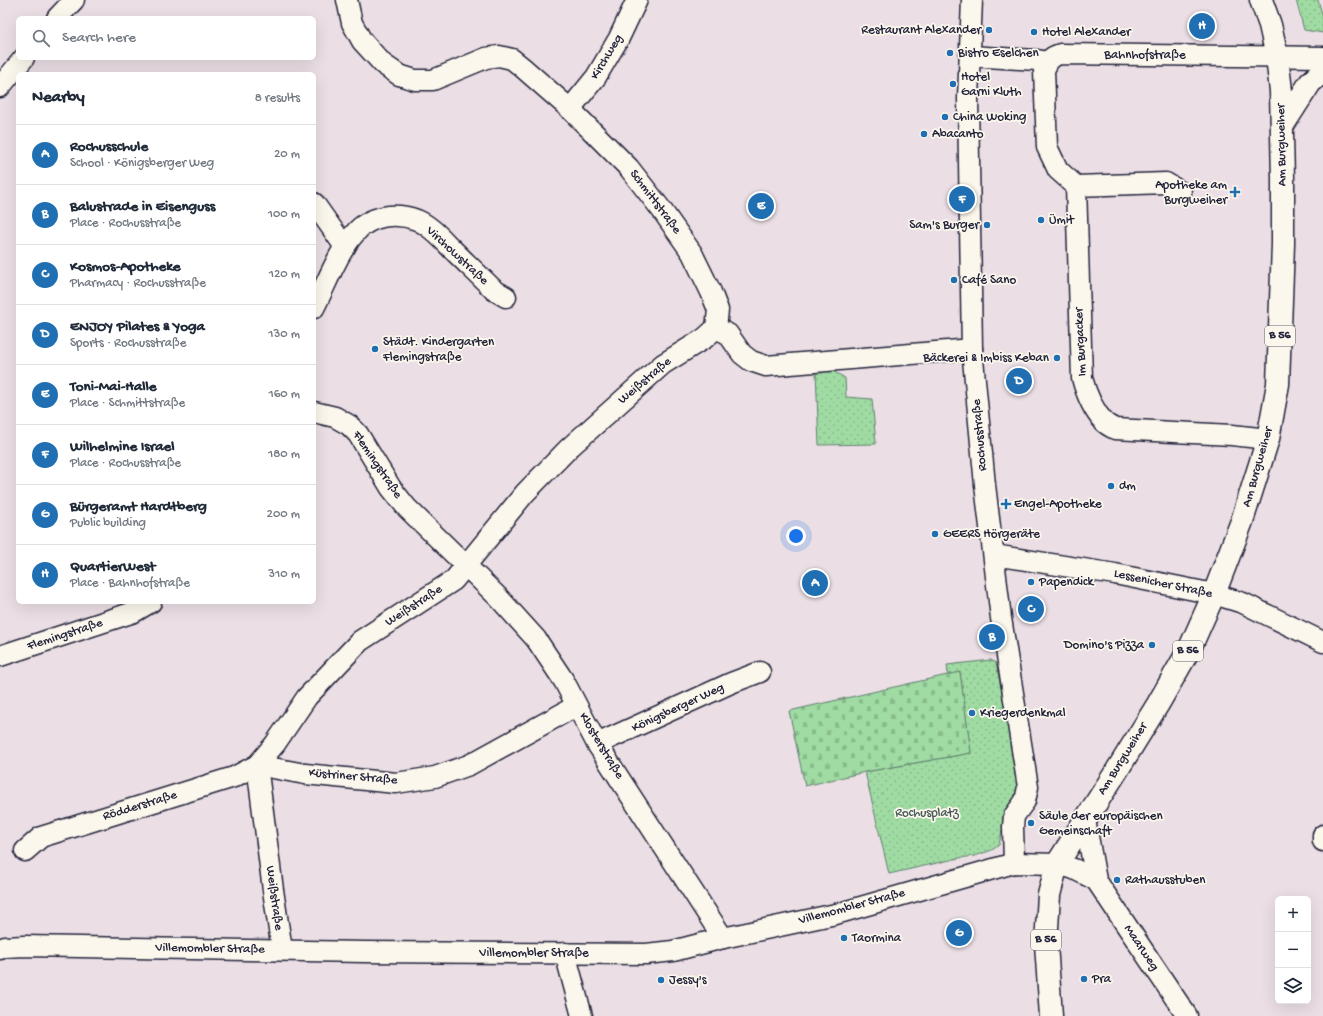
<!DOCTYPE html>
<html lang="en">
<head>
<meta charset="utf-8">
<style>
	:root { --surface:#fff; --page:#f2f2f3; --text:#1f2937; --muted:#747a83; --line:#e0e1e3; --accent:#1f6fb2 }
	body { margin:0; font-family:"Gochi Hand",sans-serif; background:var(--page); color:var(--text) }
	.controls { position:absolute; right:12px; bottom:12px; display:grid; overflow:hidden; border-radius:6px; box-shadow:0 4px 16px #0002 }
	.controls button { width:36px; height:36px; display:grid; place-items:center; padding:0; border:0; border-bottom:1px solid var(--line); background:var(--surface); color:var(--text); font:20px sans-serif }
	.you { position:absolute; left:796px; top:536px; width:14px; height:14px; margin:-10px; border:3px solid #fff; border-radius:50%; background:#1a73e8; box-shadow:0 0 0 6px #1a73e833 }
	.badge { display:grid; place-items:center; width:26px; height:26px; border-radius:50%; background:var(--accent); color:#fff; font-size:13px; font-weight:700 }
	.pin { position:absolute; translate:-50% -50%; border:2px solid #fff; box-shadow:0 1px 4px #0006 }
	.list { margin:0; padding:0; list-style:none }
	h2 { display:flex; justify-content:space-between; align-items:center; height:52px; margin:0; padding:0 16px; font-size:17px }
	h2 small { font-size:13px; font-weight:400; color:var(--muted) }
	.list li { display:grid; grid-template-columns:26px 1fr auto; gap:12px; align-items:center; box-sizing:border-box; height:60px; padding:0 16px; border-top:1px solid var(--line) }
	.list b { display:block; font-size:15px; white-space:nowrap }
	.list p { margin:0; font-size:13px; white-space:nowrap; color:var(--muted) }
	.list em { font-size:13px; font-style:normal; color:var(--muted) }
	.icon { flex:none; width:22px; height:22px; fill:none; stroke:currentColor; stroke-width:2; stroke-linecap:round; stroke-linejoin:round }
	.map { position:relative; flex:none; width:1323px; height:1016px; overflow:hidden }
	.search { position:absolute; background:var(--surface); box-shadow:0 4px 16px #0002; left:16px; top:16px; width:300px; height:44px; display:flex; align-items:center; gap:10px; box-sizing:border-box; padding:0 14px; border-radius:6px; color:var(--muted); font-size:15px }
	.panel { position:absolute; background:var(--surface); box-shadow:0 4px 16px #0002; left:16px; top:72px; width:300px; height:532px; border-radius:6px }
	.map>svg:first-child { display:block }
	.green { fill:url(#green-dots); stroke:#607e6e }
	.cemetery { fill:url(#cemetery-stones); stroke:#607e6e }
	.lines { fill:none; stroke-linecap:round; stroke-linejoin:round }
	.minor-casing { stroke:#22223b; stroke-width:23 }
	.major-casing { stroke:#22223b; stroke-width:25 }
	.minor { stroke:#fbf7ec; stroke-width:20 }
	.major { stroke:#fbf7ec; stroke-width:22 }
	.poi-dot { fill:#1f6fb2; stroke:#fbf7ec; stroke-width:1.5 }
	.labels { text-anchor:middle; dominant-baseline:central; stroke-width:3.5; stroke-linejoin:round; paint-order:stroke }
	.shield { fill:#fbf7ec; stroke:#636270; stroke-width:1 }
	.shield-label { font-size:12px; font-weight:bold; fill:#22223b }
	.poi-label { font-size:13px; fill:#22223b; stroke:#fbf7ec; text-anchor:start }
	.street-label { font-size:13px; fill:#22223b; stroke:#fbf7ec }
	.park-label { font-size:13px; fill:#485a5a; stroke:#fbf7ec }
</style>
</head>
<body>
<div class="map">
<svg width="1323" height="1016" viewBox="0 0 1323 1016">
	<defs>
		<pattern id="green-dots" width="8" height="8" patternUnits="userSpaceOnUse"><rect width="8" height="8" fill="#9fdba2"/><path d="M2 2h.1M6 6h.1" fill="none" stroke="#89bc8c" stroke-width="1.8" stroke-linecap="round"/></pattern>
		<pattern id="cemetery-stones" width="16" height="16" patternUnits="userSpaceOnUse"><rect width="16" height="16" fill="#9fdba2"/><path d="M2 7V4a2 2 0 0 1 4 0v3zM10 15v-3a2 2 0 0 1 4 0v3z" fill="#89bc8c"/></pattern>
	</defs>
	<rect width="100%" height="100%" fill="#ebdfe5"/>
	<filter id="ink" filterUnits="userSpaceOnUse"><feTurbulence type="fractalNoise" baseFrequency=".025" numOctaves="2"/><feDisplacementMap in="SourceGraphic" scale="8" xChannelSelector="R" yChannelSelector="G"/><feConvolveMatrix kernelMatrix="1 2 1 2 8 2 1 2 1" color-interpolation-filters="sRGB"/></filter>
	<g filter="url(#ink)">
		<g class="green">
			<polygon points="1296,0 1318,0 1323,17 1323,33 1304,30"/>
			<polygon points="833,371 845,378 846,397 872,399 876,444 819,445 816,372"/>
			<polygon points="991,660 996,663 1018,766 1021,792 1007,829 1002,830 999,845 992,850 975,856 959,858 889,874 865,772 971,753 960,673 948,675 947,665"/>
		</g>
		<polygon class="cemetery" points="960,672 971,753 865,772 805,786 789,711"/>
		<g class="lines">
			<defs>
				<g id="minor">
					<polyline points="347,0 352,23 362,41 383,64 399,75 415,80 433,80 486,58 499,56 512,59 522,67 570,109 629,168 661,209 692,253 711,292 718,310 716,328"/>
					<polyline points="972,0 968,98 972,349 985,485 1001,618 1028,787 1025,801 1014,816 1013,827 1014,863"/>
					<polyline points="57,18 74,0"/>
					<polyline points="970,56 1037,60 1047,62"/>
					<polyline points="0,87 24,58"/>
					<polyline points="570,109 596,77 619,38 637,0"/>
					<polyline points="1076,186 1166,183 1181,192"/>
					<polyline points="314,203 345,247"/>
					<path d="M314 308C326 285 338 252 355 233 370 215 396 212 417 220 431 226 442 239 452 249 466 263 480 276 494 290L506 297"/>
					<polyline points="716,328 728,334 742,354 751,361 766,366 972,349"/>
					<polyline points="314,412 335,417 349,425 358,434 391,488 407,508 498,597 536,639 564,681 597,744 723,938"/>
					<path d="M1268 439 1232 435 1115 429C1111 427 1107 425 1104 422 1093 410 1086 393 1082 378L1076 186 1058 170 1047 147 1044 70C1048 61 1050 57 1060 54L1323 57"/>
					<polyline points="994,555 1115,574 1214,594 1243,603 1323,642"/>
					<polyline points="0,656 134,612 151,602"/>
					<polyline points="597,744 731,683 760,672"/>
					<polyline points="257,765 305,774 396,783 435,777 469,765 576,706"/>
					<polyline points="257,765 273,890 282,950"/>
					<polyline points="1085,820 1096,880 1187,1016"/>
					<polyline points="1323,835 1323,841"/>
					<polyline points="25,851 41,837 234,777 257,765 275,744 307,697 360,641 454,580 525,493 569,448 663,364 705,338 716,328"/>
					<polyline points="0,949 5,947 24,946 364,952 646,954 673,951 723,938 836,914 1014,863 1057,864 1074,869 1096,880"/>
					<polyline points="565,953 582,1016"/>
				</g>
				<g id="major">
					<polyline points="1283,125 1310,83 1323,71"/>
					<polyline points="1051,1016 1046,944 1049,895 1057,864 1116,772 1158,704 1190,648 1214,594 1242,521 1268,439 1278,384 1283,244 1283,179 1281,91 1277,56 1270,25 1261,0"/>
				</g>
			</defs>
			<use href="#minor" class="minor-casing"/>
			<use href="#major" class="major-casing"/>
			<use href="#minor" class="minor"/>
			<use href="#major" class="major"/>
		</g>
	</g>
	<g class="poi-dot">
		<circle cx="989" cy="30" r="4"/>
		<circle cx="1034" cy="32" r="4"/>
		<circle cx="950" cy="53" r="4"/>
		<circle cx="953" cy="84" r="4"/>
		<circle cx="945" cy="117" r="4"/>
		<circle cx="924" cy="134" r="4"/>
		<path d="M1233 186h4v4h4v4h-4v4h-4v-4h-4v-4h4z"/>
		<circle cx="1041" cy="220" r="4"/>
		<circle cx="987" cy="225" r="4"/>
		<circle cx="954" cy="280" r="4"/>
		<circle cx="375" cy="349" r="4"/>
		<circle cx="1057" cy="358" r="4"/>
		<circle cx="1111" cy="486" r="4"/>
		<path d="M1004 498h4v4h4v4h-4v4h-4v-4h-4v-4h4z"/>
		<circle cx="935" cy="534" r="4"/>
		<circle cx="1031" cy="582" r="4"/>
		<circle cx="1152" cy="645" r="4"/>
		<circle cx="972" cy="713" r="4"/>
		<circle cx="1031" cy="823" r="4"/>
		<circle cx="1117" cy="880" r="4"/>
		<circle cx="844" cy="938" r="4"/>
		<circle cx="1084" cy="979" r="4"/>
		<circle cx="661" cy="980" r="4"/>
	</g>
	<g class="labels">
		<g class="shield">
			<rect x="1265" y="326" width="30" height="20" rx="3"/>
			<rect x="1173" y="641" width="30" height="20" rx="3"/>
			<rect x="1031" y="930" width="30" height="20" rx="3"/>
		</g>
		<g class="shield-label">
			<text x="1280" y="336">B 56</text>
			<text x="1188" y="651">B 56</text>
			<text x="1046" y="940">B 56</text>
		</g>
		<g class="poi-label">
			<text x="981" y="30" text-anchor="end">Restaurant Alexander</text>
			<text x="1042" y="32">Hotel Alexander</text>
			<text x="958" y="53">Bistro Eselchen</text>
			<text x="961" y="77">Hotel<tspan x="961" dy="15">Garni Kluth</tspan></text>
			<text x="953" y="117">China Woking</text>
			<text x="932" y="134">Abacanto</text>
			<text x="1227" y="185" text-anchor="end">Apotheke am<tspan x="1227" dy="15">Burgweiher</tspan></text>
			<text x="1049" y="220">Ümit</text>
			<text x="979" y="225" text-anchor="end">Sam's Burger</text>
			<text x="962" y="280">Café Sano</text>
			<text x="383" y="342">Städt. Kindergarten<tspan x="383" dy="15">Flemingstraße</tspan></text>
			<text x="1049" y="358" text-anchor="end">Bäckerei &amp; Imbiss Keban</text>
			<text x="1119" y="486">dm</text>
			<text x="1014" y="504">Engel-Apotheke</text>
			<text x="943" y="534">GEERS Hörgeräte</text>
			<text x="1039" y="582">Papendick</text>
			<text x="1144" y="645" text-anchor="end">Domino's Pizza</text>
			<text x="980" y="713">Kriegerdenkmal</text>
			<text x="1039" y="816">Säule der europäischen<tspan x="1039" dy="15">Gemeinschaft</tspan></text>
			<text x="1125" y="880">Rathausstuben</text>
			<text x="852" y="938">Taormina</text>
			<text x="1092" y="979">Pra</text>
			<text x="669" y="980">Jessy's</text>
		</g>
		<g class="street-label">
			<text x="1145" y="55">Bahnhofstraße</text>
			<text transform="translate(607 57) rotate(-59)">Kirchweg</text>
			<text transform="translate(1282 145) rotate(-91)">Am Burgweiher</text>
			<text transform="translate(655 202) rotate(53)">Schmittstraße</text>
			<text transform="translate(457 256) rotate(43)">Virchowstraße</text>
			<text transform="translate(1081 342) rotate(-93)">Im Burgacker</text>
			<text transform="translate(645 381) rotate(-40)">Weißstraße</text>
			<text transform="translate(980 435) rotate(-95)">Rochusstraße</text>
			<text transform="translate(377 465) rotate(56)">Flemingstraße</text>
			<text transform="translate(1258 467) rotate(-74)">Am Burgweiher</text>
			<text transform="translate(1163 584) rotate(12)">Lessenicher Straße</text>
			<text transform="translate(414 606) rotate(-33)">Weißstraße</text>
			<text transform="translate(65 635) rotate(-18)">Flemingstraße</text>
			<text transform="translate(678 708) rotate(-25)">Königsberger Weg</text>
			<text transform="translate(601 746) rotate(59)">Klosterstraße</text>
			<text transform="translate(1123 759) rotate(-58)">Am Burgweiher</text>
			<text transform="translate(353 777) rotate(5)">Küstriner Straße</text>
			<text transform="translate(140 806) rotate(-17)">Rödderstraße</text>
			<text transform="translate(274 898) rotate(82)">Weißstraße</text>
			<text transform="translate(852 907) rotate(-15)">Villemombler Straße</text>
			<text transform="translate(1141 948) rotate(56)">Maarweg</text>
			<text transform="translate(210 949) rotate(1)">Villemombler Straße</text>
			<text x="534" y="953">Villemombler Straße</text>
		</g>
		<g class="park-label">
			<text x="927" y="813">Rochusplatz</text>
		</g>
	</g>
</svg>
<div class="controls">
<button>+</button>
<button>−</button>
<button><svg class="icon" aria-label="layers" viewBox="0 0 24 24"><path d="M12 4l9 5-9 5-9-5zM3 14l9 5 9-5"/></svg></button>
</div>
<div class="you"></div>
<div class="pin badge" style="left:815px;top:583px">A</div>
<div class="pin badge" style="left:992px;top:637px">B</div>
<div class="pin badge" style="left:1031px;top:609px">C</div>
<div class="pin badge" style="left:1019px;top:381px">D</div>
<div class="pin badge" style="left:761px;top:206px">E</div>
<div class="pin badge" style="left:962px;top:199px">F</div>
<div class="pin badge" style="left:959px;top:933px">G</div>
<div class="pin badge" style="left:1202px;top:26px">H</div>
<div class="search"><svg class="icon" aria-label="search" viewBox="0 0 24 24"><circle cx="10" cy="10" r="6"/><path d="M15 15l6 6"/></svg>Search here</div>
<section class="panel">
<h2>Nearby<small>8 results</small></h2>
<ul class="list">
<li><span class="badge">A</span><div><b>Rochusschule</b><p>School · Königsberger Weg</p></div><em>20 m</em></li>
<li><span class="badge">B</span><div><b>Balustrade in Eisenguss</b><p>Place · Rochusstraße</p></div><em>100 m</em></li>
<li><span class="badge">C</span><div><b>Kosmos-Apotheke</b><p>Pharmacy · Rochusstraße</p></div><em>120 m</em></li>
<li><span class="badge">D</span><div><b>ENJOY Pilates &amp; Yoga</b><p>Sports · Rochusstraße</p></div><em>130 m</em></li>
<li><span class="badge">E</span><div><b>Toni-Mai-Halle</b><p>Place · Schmittstraße</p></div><em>160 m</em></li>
<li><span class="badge">F</span><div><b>Wilhelmine Israel</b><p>Place · Rochusstraße</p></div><em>180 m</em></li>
<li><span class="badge">G</span><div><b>Bürgeramt Hardtberg</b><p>Public building</p></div><em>200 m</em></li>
<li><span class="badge">H</span><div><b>QuartierWest</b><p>Place · Bahnhofstraße</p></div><em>310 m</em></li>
</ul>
</section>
</div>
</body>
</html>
